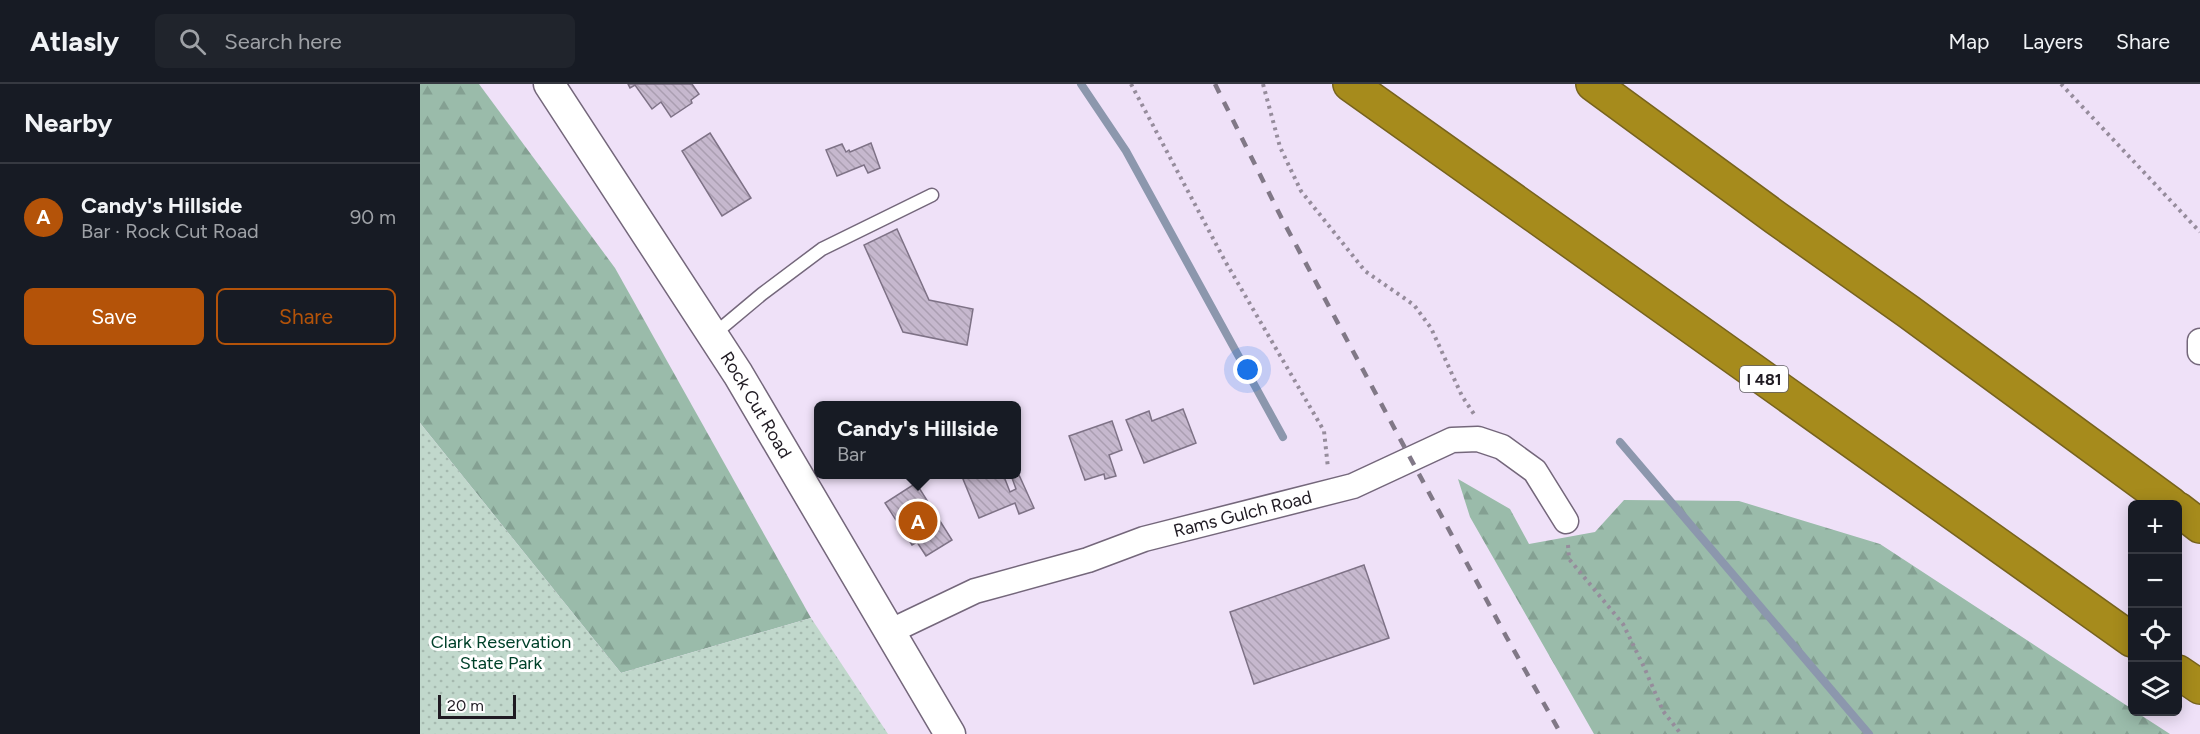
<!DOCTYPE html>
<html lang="en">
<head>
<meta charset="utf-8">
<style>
	:root { --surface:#171b24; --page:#20242c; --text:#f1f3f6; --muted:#9ea1a6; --line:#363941; --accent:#b45309 }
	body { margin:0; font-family:Figtree,sans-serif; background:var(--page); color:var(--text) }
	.controls { position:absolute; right:18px; bottom:18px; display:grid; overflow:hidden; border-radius:9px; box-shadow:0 3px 15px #0003 }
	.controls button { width:54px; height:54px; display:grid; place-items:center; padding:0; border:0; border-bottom:2px solid var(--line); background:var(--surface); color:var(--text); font:30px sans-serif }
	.scale { position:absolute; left:18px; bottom:15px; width:78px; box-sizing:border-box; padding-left:6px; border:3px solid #1f1a22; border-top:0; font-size:16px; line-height:21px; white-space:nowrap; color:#1f1a22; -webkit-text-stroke:4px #fff; paint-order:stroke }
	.you { position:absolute; left:828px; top:286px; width:21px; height:21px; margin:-15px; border:4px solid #fff; border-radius:50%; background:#1a73e8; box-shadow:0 0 0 9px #1a73e833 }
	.badge { display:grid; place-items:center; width:39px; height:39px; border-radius:50%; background:var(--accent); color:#fff; font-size:20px; font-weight:700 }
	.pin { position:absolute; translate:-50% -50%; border:3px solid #fff; box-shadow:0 2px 6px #0006 }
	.popup { position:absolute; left:394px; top:317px; width:207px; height:78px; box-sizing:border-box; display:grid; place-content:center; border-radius:9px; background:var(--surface); filter:drop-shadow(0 2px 4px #0005); font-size:20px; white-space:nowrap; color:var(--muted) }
	.popup b { font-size:22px; color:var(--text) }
	.popup::after { content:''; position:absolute; left:50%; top:100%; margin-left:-12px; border:12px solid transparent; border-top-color:var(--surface) }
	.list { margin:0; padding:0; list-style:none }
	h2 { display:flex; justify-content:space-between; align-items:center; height:78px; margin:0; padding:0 24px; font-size:26px }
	h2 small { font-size:20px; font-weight:400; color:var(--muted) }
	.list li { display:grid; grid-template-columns:39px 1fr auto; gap:18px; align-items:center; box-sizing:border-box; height:108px; padding:0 24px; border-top:2px solid var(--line) }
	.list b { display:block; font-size:22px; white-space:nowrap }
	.list p { margin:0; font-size:20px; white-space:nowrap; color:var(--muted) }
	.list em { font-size:20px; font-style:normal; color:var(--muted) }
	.actions { display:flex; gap:12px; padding:18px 24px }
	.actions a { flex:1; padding:14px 0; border:2px solid var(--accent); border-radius:9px; text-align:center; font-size:21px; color:var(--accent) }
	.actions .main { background:var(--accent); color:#fff }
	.icon { flex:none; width:33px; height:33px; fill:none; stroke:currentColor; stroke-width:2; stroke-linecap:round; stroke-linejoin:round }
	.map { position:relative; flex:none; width:1780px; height:650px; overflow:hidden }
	header { display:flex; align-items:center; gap:36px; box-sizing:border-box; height:84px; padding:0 30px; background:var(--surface); border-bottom:2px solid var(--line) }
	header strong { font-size:28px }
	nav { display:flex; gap:33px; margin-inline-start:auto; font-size:21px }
	.search { width:420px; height:54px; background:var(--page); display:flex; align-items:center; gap:15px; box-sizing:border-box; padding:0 21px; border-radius:9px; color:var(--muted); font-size:22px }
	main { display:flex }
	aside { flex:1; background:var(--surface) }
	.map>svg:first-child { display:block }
	.forest { fill:url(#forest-firs) }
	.park { fill:url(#park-dots) }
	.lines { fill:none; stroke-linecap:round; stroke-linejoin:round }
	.stream { stroke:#8c97ad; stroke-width:8 }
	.building { fill:url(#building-back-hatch); stroke:#7e7286; stroke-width:1.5 }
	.service-casing { stroke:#74677b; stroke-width:15 }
	.minor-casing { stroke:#74677b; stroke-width:27 }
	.tertiary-casing { stroke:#74677b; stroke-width:33 }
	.motorway-casing { stroke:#77631e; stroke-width:36 }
	.path { stroke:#968c9c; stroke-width:4; stroke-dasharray:3 4.5; stroke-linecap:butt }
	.service { stroke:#fff; stroke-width:12 }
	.minor { stroke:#fff; stroke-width:24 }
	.tertiary { stroke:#fff; stroke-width:30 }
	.motorway { stroke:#a68b1c; stroke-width:33 }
	.rail { stroke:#817887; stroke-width:4.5; stroke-dasharray:10 10; stroke-linecap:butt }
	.labels { text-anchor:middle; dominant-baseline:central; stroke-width:6; stroke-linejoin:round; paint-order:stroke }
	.shield { fill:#fff; stroke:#625f64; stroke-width:1.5 }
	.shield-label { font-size:16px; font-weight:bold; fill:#1f1a22 }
	.street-label { font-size:18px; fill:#1f1a22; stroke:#fff }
	.park-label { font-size:18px; fill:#00412a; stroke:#fff }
</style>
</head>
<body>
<header>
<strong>Atlasly</strong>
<div class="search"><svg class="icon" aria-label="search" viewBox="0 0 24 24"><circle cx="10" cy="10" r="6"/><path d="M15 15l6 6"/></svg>Search here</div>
<nav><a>Map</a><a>Layers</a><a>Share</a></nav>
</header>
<main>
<aside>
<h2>Nearby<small></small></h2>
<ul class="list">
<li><span class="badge">A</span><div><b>Candy's Hillside</b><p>Bar · Rock Cut Road</p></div><em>90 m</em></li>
</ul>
<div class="actions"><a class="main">Save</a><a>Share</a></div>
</aside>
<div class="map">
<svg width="1780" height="650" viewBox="0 0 1780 650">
	<defs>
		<pattern id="forest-firs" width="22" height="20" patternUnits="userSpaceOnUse" patternTransform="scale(1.5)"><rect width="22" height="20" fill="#9abbaa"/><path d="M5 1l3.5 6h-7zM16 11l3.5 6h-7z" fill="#84a092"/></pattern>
		<pattern id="park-dots" width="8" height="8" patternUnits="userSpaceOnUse" patternTransform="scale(1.5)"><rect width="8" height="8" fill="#c1d8cc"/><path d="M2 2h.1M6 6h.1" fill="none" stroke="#a5b9af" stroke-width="1.8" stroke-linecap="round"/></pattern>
		<pattern id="building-back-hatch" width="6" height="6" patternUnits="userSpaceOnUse" patternTransform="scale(1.5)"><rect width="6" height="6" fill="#c6b8ce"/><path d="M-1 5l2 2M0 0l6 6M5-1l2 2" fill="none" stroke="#aa9eb1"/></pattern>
	</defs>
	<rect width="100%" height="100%" fill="#efe1f8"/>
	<g class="forest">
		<polygon points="0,0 59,0 195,184 391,534 201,589 0,339"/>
		<polygon points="1038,395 1090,425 1109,460 1175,448 1204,416 1319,417 1460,460 1712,625 1712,628 1716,628 1750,650 1174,650 1050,433"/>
	</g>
	<polygon class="park" points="0,339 201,589 391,534 468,650 0,650"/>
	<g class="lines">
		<g class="stream">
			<polyline points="661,0 706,67 863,353"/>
			<polyline points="1200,358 1449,650"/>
		</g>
	</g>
	<g class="building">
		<polygon points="208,0 272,0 279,10 271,16 272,19 251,33 241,18 232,25 215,1 210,4"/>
		<polygon points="290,49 331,114 302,132 262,67"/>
		<polygon points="451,59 460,84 448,89 444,81 417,92 406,66 422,60 426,68 429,66 430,68"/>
		<polygon points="477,145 509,216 553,225 547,261 483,248 444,161"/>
		<polygon points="763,325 776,359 724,379 706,336 729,327 732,337"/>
		<polygon points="692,337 702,366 689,371 696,392 685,395 684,390 665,396 649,352"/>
		<polygon points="552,390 583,390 590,408 596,405 592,394 599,391 614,424 599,430 595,419 559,434 543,395"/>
		<polygon points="496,399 532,456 506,472 497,458 492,461 465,419"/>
		<polygon points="944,481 969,554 834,600 810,528"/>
	</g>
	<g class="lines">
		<defs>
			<polyline id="service" points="293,251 342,210 402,165 512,111"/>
			<g id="minor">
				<polyline points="1780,257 1780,268"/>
				<path id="s1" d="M469 548 555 507 668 476 724 455 933 402 1032 356 1058 355 1082 363 1115 387 1146 437"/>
			</g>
			<g id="tertiary">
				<path id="s2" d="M129 0 318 290 530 650"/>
			</g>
			<g id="motorway">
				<polyline points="930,0 1712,556"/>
				<polyline points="1173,0 1356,134 1489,228 1751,420"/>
				<polyline points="1758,425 1780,442"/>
				<polyline points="1758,588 1780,603"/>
			</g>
		</defs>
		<use href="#service" class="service-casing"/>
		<use href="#minor" class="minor-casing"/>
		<use href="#tertiary" class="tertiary-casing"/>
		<use href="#motorway" class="motorway-casing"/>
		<g class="path">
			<polyline points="711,0 805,177 904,347 908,384"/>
			<polyline points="843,0 860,63 881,107 945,187 994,221 1011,244 1042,312 1054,330"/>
			<polyline points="1641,0 1780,148"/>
			<polyline points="1148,461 1149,475 1203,540 1224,583 1243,627 1261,650"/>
		</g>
		<use href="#service" class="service"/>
		<use href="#minor" class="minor"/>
		<use href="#tertiary" class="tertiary"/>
		<use href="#motorway" class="motorway"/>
		<polyline class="rail" points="795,0 862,135 1087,554 1141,650"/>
	</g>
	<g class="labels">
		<rect class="shield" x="1320" y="282" width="48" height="26" rx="4.5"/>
		<g class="shield-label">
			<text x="1344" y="295">I 481</text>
		</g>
		<g class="street-label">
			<text stroke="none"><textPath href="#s2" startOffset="382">Rock Cut Road</textPath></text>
			<text stroke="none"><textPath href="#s1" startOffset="374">Rams Gulch Road</textPath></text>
		</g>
		<g class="park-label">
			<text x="81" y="558">Clark Reservation<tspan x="81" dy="21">State Park</tspan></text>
		</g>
	</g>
</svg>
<div class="controls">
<button>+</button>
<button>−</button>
<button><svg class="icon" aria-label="locate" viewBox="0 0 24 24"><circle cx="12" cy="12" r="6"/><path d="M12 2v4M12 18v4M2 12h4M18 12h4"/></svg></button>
<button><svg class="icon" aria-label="layers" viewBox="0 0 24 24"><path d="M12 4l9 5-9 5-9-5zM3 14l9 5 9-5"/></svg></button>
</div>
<div class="scale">20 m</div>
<div class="you"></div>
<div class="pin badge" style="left:498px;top:437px">A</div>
<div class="popup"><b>Candy's Hillside</b>Bar</div>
</div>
</main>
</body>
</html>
